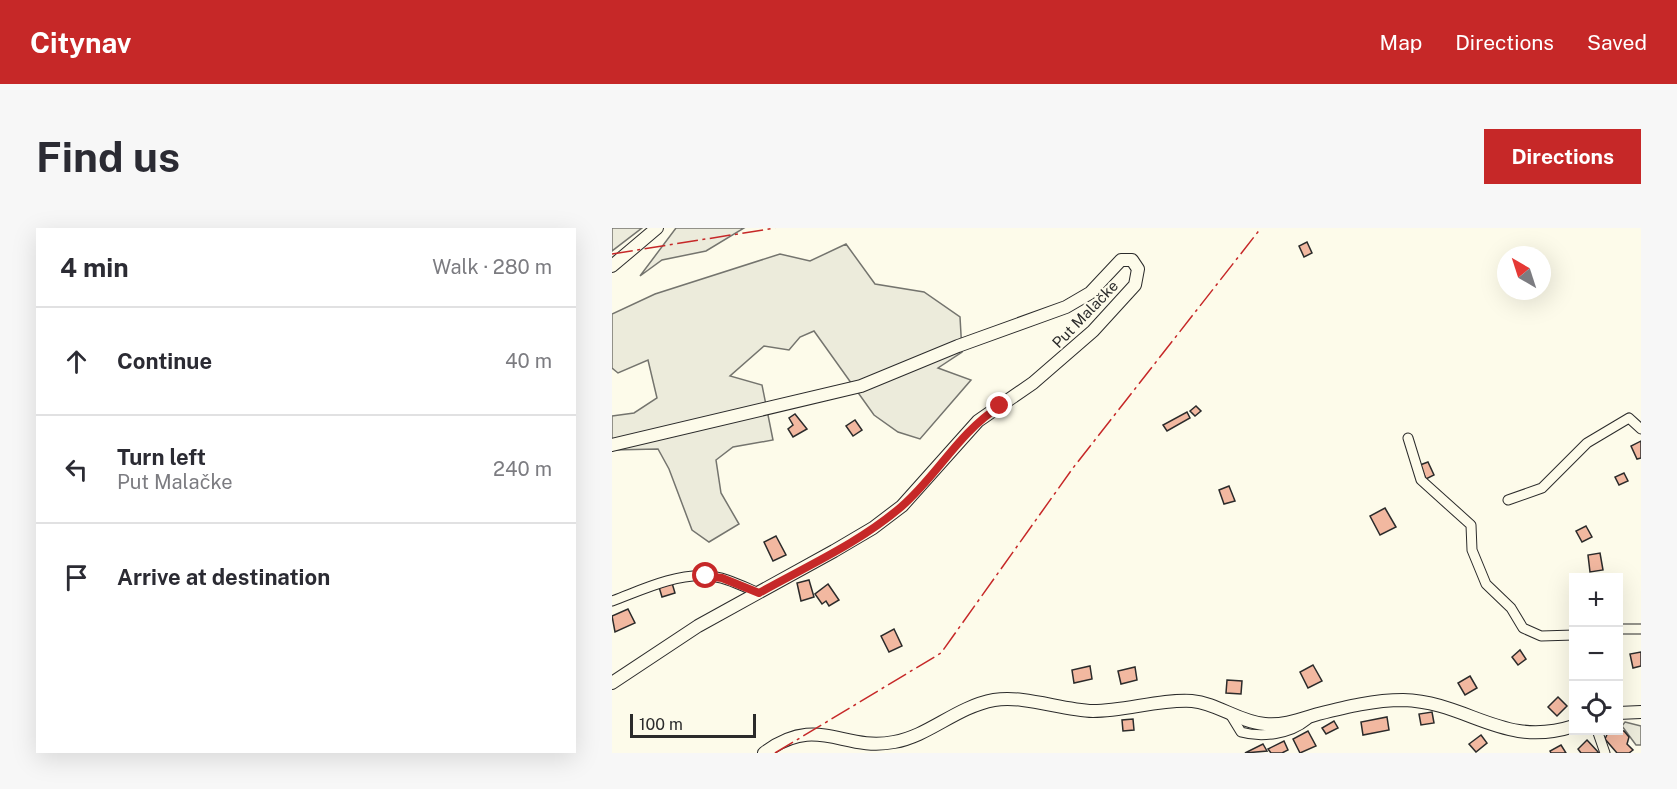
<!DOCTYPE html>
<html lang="en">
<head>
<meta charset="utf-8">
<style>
	:root { --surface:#fff; --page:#f7f7f7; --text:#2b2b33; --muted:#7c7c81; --line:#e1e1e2; --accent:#c62828 }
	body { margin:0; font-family:"Public Sans",sans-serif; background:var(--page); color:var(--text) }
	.controls { position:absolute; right:18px; bottom:18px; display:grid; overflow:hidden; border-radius:0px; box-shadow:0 6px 24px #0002 }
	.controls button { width:54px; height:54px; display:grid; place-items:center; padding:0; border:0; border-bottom:2px solid var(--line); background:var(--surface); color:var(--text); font:30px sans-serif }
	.compass { position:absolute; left:885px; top:18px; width:54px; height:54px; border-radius:50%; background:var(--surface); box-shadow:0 6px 24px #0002; rotate:321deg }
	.scale { position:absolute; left:18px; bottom:15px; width:126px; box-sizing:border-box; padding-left:6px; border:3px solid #2b2b2b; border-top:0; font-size:16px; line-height:21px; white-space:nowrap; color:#2b2b2b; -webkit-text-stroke:4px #fdfbea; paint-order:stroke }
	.stop { position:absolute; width:18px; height:18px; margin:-14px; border:4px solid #c62828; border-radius:50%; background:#fff }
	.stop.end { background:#c62828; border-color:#fff; box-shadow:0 2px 6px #0008 }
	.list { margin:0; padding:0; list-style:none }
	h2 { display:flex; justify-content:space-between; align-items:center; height:78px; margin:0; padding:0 24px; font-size:26px }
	h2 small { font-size:20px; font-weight:400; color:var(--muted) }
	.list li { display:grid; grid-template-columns:39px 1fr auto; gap:18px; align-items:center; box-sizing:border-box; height:108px; padding:0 24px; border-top:2px solid var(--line) }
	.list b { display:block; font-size:22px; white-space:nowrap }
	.list p { margin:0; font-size:20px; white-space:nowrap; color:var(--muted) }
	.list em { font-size:20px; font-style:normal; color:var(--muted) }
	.icon { flex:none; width:33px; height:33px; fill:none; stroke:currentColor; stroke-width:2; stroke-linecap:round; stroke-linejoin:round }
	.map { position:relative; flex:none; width:1029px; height:525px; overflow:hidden; border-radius:0px }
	header { display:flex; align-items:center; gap:36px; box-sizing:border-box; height:84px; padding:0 30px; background:var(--accent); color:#fff }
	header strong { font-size:28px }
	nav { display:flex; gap:33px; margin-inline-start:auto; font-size:21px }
	.intro { display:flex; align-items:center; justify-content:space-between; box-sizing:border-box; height:144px; padding:0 36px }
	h1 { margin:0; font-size:42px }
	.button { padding:15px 27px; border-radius:0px; background:var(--accent); color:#fff; font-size:21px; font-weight:700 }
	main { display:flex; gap:36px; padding:0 36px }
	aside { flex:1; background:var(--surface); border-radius:0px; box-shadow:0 6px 24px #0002 }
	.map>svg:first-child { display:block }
	.green { fill:#ecebdb; stroke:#74746e; stroke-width:1.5 }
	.building { fill:#f2b8a0; stroke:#2b2b2b; stroke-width:1.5 }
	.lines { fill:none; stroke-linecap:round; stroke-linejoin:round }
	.minor-casing { stroke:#2b2b2b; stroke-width:11 }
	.major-casing { stroke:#2b2b2b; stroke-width:14 }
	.minor { stroke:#fdfbea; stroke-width:9 }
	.major { stroke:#fdfbea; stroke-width:12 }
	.power { stroke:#c62828; stroke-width:1.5; stroke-dasharray:21 4.5 3 4.5; stroke-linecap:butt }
	.route { stroke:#c62828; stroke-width:8 }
	.labels { text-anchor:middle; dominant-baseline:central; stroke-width:4.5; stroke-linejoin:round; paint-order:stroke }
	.street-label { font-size:15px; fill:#2b2b2b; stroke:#fdfbea }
</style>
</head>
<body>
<header>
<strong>Citynav</strong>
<nav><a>Map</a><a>Directions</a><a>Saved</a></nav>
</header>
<div class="intro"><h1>Find us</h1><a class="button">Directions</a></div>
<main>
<aside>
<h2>4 min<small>Walk · 280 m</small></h2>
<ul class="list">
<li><svg class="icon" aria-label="ahead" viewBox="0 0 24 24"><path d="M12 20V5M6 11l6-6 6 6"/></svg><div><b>Continue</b></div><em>40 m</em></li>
<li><svg class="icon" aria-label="left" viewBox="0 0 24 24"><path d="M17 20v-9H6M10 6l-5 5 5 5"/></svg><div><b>Turn left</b><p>Put Malačke</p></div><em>240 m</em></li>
<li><svg class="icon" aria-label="arrive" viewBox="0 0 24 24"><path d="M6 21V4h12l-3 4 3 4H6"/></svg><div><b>Arrive at destination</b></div></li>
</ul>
</aside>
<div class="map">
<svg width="1029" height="525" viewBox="0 0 1029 525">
	<rect width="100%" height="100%" fill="#fdfbea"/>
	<g class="green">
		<polygon points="0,0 30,0 0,23"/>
		<polygon points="64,0 132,0 94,23 50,32 28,48"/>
		<polygon points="234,16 263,56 312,64 348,89 350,124 326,140 359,152 308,211 286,204 262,187 202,103 188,109 177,122 152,118 118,148 150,157 161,212 121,219 104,232 109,265 127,296 97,314 80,302 57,241 46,221 0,222 0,188 22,185 45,170 36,132 6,145 0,140 0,86 43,66 168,26 198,33"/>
		<polygon points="1013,494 1029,498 1029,517 1024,517 1010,498"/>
	</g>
	<g class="building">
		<polygon points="695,14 700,25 692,29 687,18"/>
		<polygon points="584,178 589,183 583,188 578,183"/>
		<polygon points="575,184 578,190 555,203 551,197"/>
		<polygon points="183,186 195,201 181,209 176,201 181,197 177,190"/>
		<polygon points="243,192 250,202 241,208 234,198"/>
		<polygon points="1029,213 1029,230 1025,231 1019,218"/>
		<polygon points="816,234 822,247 814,251 808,237"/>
		<polygon points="1012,245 1016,253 1007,257 1003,249"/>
		<polygon points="617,258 623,273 612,276 607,262"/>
		<polygon points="773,280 784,299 768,307 758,288"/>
		<polygon points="974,298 980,309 970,314 964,303"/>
		<polygon points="164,308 174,327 161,333 152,314"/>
		<polygon points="988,325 991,342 978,344 976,327"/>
		<polygon points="197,352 202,369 189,373 185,355"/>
		<polygon points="60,355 63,365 50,369 47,359"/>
		<polygon points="216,356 227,372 217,378 214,373 210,376 203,366"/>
		<polygon points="16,381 23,395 3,404 0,388"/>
		<polygon points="282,401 290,418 277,424 269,408"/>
		<polygon points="908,422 914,431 906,437 900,429"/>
		<polygon points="1029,424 1029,438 1021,440 1018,426"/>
		<polygon points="701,437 710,453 696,460 688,444"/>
		<polygon points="478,438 480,451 462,455 460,442"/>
		<polygon points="523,439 525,452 509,456 506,443"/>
		<polygon points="858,448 865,460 853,467 846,455"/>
		<polygon points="615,452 630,453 629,466 614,465"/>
		<polygon points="946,469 955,478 945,488 936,479"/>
		<polygon points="820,484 822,495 809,497 807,486"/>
		<polygon points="775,489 777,502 751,507 749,494"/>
		<polygon points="521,491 522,502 511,503 510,492"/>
		<polygon points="722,493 726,500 714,506 710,500"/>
		<polygon points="997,502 1012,503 1017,509 1015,516 1021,522 1017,525 1005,525 993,511"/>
		<polygon points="696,503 704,518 688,525 681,511"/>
		<polygon points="869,507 875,515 864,524 857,516"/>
		<polygon points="975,512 987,525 969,525 966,521"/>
		<polygon points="672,513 676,522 670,525 659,525 656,521"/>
		<polygon points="651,516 655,523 633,525"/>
		<polygon points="949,517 954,525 939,525 938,523"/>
	</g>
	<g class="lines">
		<defs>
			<g id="minor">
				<polyline points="796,210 809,252 859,297 860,322 874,356 899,380 911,400 929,408 962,407"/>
				<polyline points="896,272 930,260 975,215 1017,190 1029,201"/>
				<path d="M0 373C30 362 62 346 94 348 112 348 130 358 147 365"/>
				<polyline points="1006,401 1029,401"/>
				<path d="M618 486 629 504C650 510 678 506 695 492"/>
				<polyline points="985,502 993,525"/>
			</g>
			<g id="major">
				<polyline points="0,38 45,0"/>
				<polyline points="0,217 249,158 346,118 454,79 478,65 509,32 520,32 526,41 523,57 481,103 421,155 366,193 290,278 261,300 222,323 86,398 0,455"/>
				<polyline points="1006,485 1029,484"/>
				<path d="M152 525C206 485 230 524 282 514 317 508 344 479 382 472 413 467 449 482 481 483 514 483 547 471 580 473 605 475 627 494 653 496 671 498 689 491 706 486 734 479 762 472 791 472 857 474 891 521 962 498"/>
			</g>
		</defs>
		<use href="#minor" class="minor-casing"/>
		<use href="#major" class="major-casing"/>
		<use href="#minor" class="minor"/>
		<use href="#major" class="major"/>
		<g class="power">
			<polyline points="0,26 163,0"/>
			<polyline points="163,525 329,425 461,240 649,0"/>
		</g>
	</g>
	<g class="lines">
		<path class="route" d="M94 348 110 350 147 365C195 338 247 315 289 279 326 247 345 206 388 178"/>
	</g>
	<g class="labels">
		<g class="street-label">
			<text transform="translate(473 86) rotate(-46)">Put Malačke</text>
		</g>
	</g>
</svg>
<div class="controls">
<button>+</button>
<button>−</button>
<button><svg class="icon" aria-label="locate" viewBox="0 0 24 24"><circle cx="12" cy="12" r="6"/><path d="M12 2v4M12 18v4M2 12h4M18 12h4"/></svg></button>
</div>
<svg class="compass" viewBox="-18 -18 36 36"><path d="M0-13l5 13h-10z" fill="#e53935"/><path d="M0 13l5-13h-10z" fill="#7c7c81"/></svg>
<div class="scale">100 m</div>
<div class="stop" style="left:94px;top:348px"></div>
<div class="stop end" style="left:388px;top:178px"></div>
</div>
</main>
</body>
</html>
